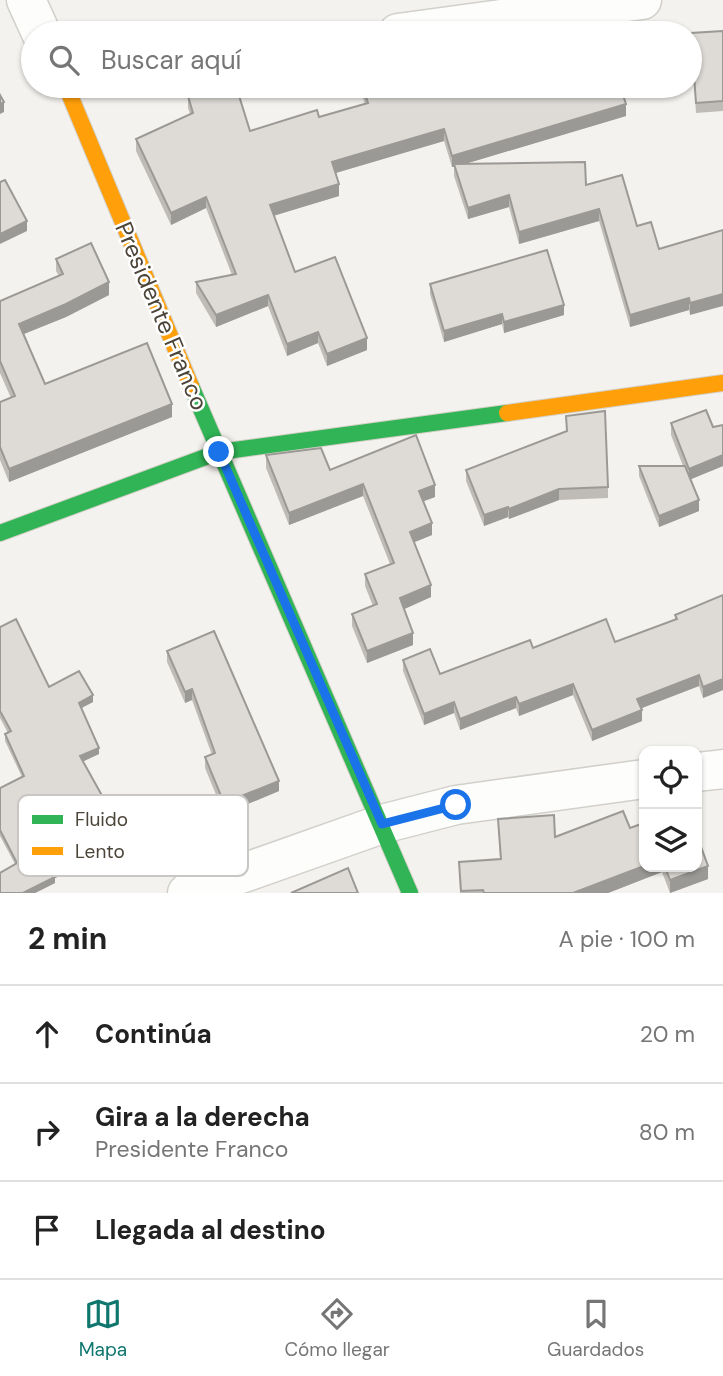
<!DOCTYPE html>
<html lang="es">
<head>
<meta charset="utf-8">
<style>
	:root { --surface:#fff; --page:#f2f2f2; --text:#222; --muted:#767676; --line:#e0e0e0; --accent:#0f766e }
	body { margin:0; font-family:"DM Sans",sans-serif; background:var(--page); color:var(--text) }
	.controls { position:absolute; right:21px; bottom:21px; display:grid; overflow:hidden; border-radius:14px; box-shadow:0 2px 5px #0004 }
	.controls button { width:63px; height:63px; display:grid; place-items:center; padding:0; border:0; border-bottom:2px solid var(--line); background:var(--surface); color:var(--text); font:35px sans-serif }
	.stop { position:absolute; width:21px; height:21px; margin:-16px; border:5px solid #1a73e8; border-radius:50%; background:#fff }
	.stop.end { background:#1a73e8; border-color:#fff; box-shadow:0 2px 7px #0008 }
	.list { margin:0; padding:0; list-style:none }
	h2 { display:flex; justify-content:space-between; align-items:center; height:91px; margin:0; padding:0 28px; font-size:30px }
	h2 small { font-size:23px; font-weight:400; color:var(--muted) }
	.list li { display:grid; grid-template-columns:46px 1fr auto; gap:21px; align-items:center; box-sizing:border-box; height:98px; padding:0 28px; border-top:2px solid var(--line) }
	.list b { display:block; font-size:26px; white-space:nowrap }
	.list p { margin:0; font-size:23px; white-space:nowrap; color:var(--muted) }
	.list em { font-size:23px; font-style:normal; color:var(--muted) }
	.icon { flex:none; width:38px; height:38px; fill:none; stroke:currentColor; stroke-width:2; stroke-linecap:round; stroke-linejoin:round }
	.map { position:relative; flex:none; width:723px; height:893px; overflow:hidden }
	.search { position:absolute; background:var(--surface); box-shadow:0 2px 5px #0004; left:21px; right:21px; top:21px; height:77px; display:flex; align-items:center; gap:18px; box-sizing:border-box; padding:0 24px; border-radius:38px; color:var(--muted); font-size:26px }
	.sheet { height:385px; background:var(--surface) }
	nav { display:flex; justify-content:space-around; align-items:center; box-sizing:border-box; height:98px; border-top:2px solid var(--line); background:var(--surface); font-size:19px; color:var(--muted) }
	nav a { display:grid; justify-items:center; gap:4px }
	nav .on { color:var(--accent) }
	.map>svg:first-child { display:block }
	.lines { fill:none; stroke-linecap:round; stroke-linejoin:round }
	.street-casing { stroke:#d2d0cb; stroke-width:41 }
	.fast-casing { stroke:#d3cfc5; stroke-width:18 }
	.slow-casing { stroke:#d3cfc5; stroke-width:18 }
	.street { stroke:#fdfdfc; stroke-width:38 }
	.fast { stroke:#30b455; stroke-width:16 }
	.slow { stroke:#ff9f0a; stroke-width:16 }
	.wall { fill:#bfbcb8 }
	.shaded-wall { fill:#9b9996 }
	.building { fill:#dedbd6; stroke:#9b9996; stroke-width:2 }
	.route { stroke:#1a73e8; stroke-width:9 }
	.labels { text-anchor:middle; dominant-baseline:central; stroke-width:5; stroke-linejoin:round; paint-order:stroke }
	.street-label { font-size:24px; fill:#4b4439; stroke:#fff }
	.key { fill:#fff; stroke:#c9c7c4; stroke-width:2 }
	.key-label { font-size:19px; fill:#4b4439 }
</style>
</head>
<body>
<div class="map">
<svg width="723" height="893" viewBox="0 0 723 893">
	<rect width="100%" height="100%" fill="#f4f2ee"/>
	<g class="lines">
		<defs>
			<g id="street">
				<polyline points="26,0 41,33"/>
				<polyline points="398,33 642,0"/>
				<polyline points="697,772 723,769"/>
				<polyline points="187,893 382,824 456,805 644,779"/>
			</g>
			<g id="fast">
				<polyline points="191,386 410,893"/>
				<polyline points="0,533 219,452 507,413"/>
			</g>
			<g id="slow">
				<polyline points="66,86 191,386"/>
				<polyline points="507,413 723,383"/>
			</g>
		</defs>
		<use href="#street" class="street-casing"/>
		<use href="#fast" class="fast-casing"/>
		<use href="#slow" class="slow-casing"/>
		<use href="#street" class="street"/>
		<use href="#fast" class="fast"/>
		<use href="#slow" class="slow"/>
	</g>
	<g class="wall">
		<polygon points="723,31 723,111 696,113 691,33"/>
		<polygon points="363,86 410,94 494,94 626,116 464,164 586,185 637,226 659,249 723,230 690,315 689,310 630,327 599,221 519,244 509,207 468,219 454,176 454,167 452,167 444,141 336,173 339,196 274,215 295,272 367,350 327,366 318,343 287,356 268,306 216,327 196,293 196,282 232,275 206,208 171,225 136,151 136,139 190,114 188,108 188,96 250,131 319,117 365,104 363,98"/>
		<polygon points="56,259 109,295 66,317 23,334 45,384 172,417 9,482 0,460 0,402 11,398 0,373 0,301 59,276 56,271"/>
		<polygon points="430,284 564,315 504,333 502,324 444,342 430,294"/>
		<polygon points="671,423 713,427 723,425 723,466 691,479 699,511 659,527 639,476 639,466 683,466 671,435"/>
		<polygon points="266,455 330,470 435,497 423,501 432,535 414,542 431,597 404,609 413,645 367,663 352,626 352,614 373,606 365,586 365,574 390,564 363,496 289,525 266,468"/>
		<polygon points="466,470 608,487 608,498 559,500 509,519 508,517 484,526 466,481"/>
		<polygon points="723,595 723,690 703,698 699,686 641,708 642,721 592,741 573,695 519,716 516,708 460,730 454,713 424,725 403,671 403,660 440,674 533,648 615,642 675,619 675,615"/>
		<polygon points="0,627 49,687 93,702 82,708 99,754 82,761 115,819 137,851 109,865 104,855 55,878 55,883 35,893 0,893 15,864 0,836 0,788 22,777 5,741 5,734 8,733 0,718"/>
		<polygon points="167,651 279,791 224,814 205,768 205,757 212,755 192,700 185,703 167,662"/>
		<polygon points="498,819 644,867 697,867 708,879 670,893 662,872 608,893 460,893 459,862 500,859"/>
	</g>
	<g class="shaded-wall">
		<polygon points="4,102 4,112 0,114 0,104"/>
		<polygon points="626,104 626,116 455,167 454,164 454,167 452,167 452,156"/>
		<polygon points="444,129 444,141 332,174 332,162"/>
		<polygon points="339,184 339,196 270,217 270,205"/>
		<polygon points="509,195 509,207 468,219 468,208"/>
		<polygon points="206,197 206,208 171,225 171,213"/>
		<polygon points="599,209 599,221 519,244 519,232"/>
		<polygon points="27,221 27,231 0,244 0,234"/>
		<polygon points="109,282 109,295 66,317 19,336 19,324"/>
		<polygon points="723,294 723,306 690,315 690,303"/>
		<polygon points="268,295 268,306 216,327 216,315"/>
		<polygon points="689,298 689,310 630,327 630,315"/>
		<polygon points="564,305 564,315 504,333 504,322"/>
		<polygon points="502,314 502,324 444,342 444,331"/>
		<polygon points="318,332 318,343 287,356 287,344"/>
		<polygon points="367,338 367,350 327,366 327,354"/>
		<polygon points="172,404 172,417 9,482 9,469"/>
		<polygon points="723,455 723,466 689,480 689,469"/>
		<polygon points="363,484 363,496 289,525 289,513"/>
		<polygon points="435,485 435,497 419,503 419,491"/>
		<polygon points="559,489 559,500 509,519 509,509"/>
		<polygon points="699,500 699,511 659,527 659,516"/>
		<polygon points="508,507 508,517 484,526 484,515"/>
		<polygon points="432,523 432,535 410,544 410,532"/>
		<polygon points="431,585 431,597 400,611 400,598"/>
		<polygon points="413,633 413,645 367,663 367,651"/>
		<polygon points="699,675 699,686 637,710 637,699"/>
		<polygon points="723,679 723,690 703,698 703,687"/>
		<polygon points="573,684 573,695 519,716 519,704"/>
		<polygon points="192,689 192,700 185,703 185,692"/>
		<polygon points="93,695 93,702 79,709 79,703"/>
		<polygon points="516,697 516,708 460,730 460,719"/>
		<polygon points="454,702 454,713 424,725 424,714"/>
		<polygon points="642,710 642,721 592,741 592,730"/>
		<polygon points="99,748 99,754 80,763 80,756"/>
		<polygon points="279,781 279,791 224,814 224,803"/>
		<polygon points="137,845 137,851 109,865 109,858"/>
		<polygon points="104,848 104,855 55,878 55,883 35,893 23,893 52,873"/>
		<polygon points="644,866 662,867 662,872 608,893 573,893"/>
		<polygon points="708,866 708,879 670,893 670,880"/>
	</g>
	<g class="building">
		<polygon points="723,31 723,101 696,103 691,33"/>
		<polygon points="225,86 236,86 250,131 317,110 319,117 368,103 363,86 407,86 410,94 437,86 491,86 494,94 557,86 620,86 626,104 452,156 444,129 332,162 339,184 270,205 295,272 335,257 367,338 327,354 318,332 287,344 268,295 216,315 196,282 236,274 206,197 171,213 136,139 193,113 188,96"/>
		<polygon points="0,95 4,102 0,104"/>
		<polygon points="585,162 586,185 622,175 637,226 651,222 659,249 723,230 723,294 690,303 689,298 630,315 599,209 519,232 509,195 468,208 454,164"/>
		<polygon points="5,180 27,221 0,234 0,182"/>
		<polygon points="91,243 109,282 66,304 19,324 45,384 147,343 172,404 9,469 0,447 0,402 15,396 0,361 0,301 63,274 56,259"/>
		<polygon points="547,250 564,305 504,322 502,314 444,331 430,284"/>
		<polygon points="706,410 713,427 723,425 723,455 689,469 671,423"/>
		<polygon points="605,411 608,487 559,489 509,509 508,507 484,515 466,470 567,431 566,416"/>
		<polygon points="416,435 435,485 419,491 432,523 410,532 431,585 400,598 413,633 367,651 352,614 377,604 365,574 394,563 363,484 289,513 266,455 321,448 330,470"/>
		<polygon points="639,466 685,466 699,500 659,516"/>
		<polygon points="723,595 723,679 703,687 699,675 637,699 642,710 592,730 573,684 519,704 516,697 460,719 454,702 424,714 403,660 430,649 440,674 530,640 533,648 606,619 615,642 677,619 675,615"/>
		<polygon points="16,619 49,687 79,671 93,695 79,703 99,748 80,756 115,819 122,816 137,845 109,858 104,848 52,873 55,877 23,893 0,893 0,873 17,863 0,830 0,788 24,776 5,734 11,731 0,711 0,627"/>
		<polygon points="214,631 279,781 224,803 205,757 215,753 192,689 185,692 167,651"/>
		<polygon points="623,811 630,828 644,823 644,866 573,893 484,893 483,890 461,891 459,862 501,859 498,819 554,815 555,837"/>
		<polygon points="697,836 708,866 670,880 665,867 697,867"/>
		<polygon points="348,868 358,893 291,893"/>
	</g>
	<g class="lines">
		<polyline class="route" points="219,452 382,824 456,805"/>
	</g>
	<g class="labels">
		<g class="street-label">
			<text transform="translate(162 316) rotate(67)">Presidente Franco</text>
		</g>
	</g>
	<rect x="18" y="795" width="230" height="81" rx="10" class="key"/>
	<rect x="32" y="815" width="31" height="9" fill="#30b455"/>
	<rect x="32" y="847" width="31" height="8" fill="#ff9f0a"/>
	<g class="key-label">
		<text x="75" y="826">Fluido</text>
		<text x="75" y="858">Lento</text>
	</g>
</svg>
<div class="controls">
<button><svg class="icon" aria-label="locate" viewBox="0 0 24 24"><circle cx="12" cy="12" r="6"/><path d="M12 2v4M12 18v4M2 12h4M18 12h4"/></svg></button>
<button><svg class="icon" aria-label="layers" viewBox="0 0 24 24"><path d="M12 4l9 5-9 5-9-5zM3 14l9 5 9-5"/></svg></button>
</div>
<div class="stop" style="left:456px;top:805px"></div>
<div class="stop end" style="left:219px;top:452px"></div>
<div class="search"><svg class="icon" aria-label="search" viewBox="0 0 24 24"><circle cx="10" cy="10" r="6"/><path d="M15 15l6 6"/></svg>Buscar aquí</div>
</div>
<section class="sheet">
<h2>2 min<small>A pie · 100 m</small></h2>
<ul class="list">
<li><svg class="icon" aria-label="ahead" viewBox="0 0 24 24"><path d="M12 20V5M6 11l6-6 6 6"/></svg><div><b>Continúa</b></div><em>20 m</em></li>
<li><svg class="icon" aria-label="right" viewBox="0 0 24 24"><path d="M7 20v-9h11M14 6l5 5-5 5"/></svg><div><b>Gira a la derecha</b><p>Presidente Franco</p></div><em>80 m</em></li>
<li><svg class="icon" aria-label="arrive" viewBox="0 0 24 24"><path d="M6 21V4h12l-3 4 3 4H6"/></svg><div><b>Llegada al destino</b></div></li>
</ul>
</section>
<nav>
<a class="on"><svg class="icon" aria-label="map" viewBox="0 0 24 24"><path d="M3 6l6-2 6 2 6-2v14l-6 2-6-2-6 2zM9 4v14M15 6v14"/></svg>Mapa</a>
<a><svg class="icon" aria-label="directions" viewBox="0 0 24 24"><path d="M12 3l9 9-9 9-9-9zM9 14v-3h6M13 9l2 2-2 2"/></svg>Cómo llegar</a>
<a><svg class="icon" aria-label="saved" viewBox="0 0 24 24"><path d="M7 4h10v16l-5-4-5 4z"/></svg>Guardados</a>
</nav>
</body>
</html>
